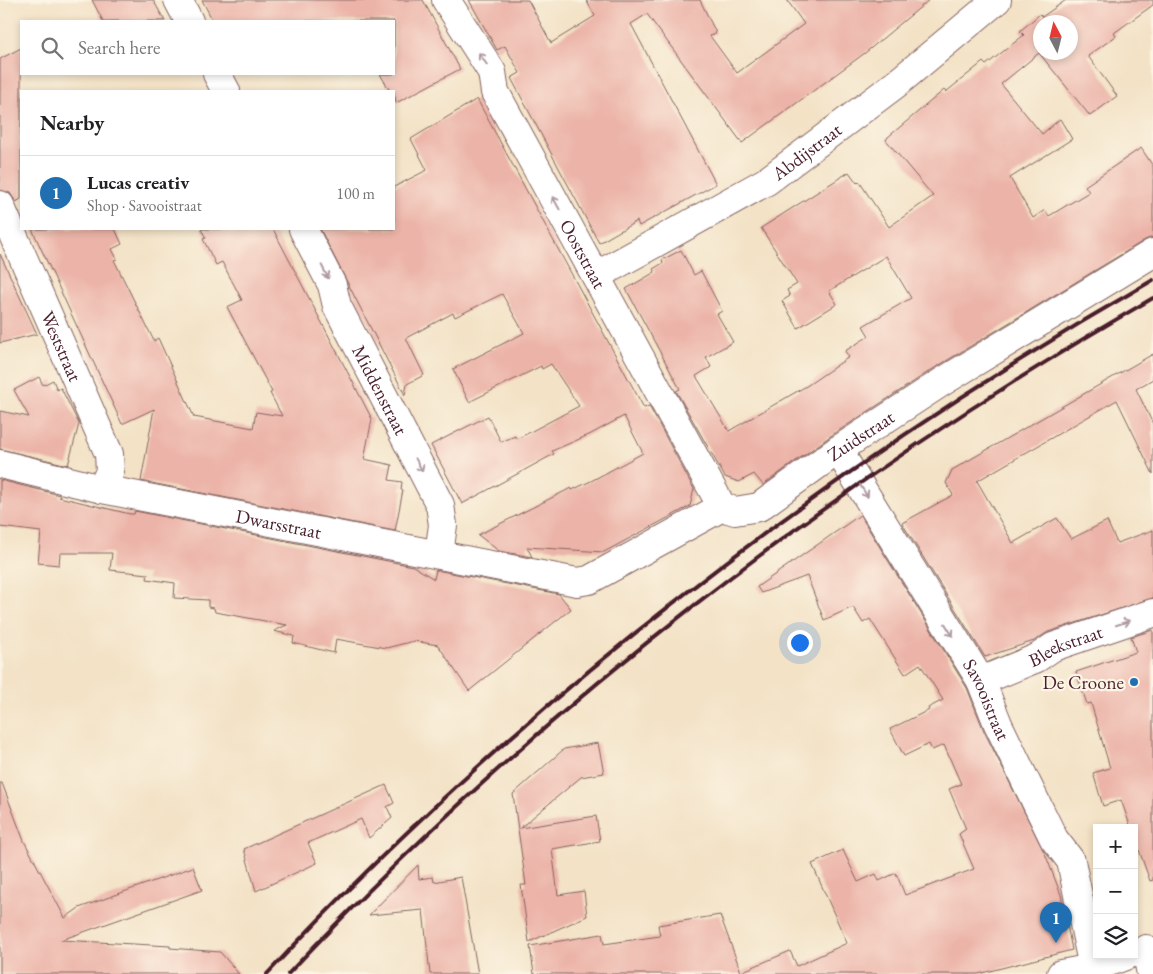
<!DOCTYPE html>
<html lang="en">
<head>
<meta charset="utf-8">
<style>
	:root { --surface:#fff; --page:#f6f6f6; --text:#202124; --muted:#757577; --line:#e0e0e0; --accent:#1f6fb2 }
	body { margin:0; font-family:"EB Garamond",serif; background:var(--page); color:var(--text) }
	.controls { position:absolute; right:15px; bottom:15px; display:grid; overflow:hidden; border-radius:0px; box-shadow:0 2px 8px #0003 }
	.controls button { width:45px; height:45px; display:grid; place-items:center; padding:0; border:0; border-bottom:1px solid var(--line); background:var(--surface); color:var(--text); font:25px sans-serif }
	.compass { position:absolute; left:1033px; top:15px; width:45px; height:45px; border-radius:50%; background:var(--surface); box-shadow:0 2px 8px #0003; rotate:353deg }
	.you { position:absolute; left:799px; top:642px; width:18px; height:18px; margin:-12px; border:4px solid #fff; border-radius:50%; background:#1a73e8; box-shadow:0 0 0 8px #1a73e833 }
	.badge { display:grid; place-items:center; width:32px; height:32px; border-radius:50%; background:var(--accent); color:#fff; font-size:16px; font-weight:700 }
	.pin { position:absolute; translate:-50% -41px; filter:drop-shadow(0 1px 2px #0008) }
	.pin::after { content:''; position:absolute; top:26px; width:18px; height:15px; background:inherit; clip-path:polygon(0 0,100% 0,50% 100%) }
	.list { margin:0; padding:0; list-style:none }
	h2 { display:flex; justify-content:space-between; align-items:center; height:65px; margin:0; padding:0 20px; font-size:21px }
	h2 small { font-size:16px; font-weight:400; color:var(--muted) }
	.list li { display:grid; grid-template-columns:32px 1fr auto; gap:15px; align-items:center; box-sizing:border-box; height:75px; padding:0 20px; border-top:1px solid var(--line) }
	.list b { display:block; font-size:19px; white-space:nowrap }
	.list p { margin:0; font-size:16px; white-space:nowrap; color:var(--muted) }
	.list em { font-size:16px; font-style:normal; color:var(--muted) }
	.icon { flex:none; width:28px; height:28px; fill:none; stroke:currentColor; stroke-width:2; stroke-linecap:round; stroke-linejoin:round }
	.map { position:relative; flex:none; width:1153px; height:974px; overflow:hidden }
	.search { position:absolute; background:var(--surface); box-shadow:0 2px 8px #0003; left:20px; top:20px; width:375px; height:55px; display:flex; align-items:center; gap:12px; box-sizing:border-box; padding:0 18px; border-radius:0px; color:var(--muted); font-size:19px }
	.panel { position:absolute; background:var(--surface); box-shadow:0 2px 8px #0003; left:20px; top:90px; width:375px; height:140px; border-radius:0px }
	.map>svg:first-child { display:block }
	.building { fill:#ecb3a8; fill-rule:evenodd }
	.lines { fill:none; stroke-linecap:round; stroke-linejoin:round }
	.minor-casing { stroke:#856361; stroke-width:30 }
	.minor { stroke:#fff; stroke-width:28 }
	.rail { stroke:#4a1f2b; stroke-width:4 }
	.oneway { stroke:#ae9aa0 }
	.poi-dot { fill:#1f6fb2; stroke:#fcf5e5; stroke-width:2 }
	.labels { text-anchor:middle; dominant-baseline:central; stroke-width:4.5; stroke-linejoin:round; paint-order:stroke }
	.street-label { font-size:19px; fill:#4a1f2b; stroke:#fcf5e5 }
	.poi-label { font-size:19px; fill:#4a1f2b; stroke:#fcf5e5; text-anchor:end }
</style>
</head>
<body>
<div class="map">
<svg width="1153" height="974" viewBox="0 0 1153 974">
	<rect width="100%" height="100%" fill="#fcf5e5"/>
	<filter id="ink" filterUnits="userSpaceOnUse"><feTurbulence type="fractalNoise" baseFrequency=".02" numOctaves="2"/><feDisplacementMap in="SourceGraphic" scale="10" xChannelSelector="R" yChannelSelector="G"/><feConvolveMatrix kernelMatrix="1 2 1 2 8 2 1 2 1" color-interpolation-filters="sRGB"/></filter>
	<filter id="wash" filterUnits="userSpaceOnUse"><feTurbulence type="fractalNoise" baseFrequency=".0096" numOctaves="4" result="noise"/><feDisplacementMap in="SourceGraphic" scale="20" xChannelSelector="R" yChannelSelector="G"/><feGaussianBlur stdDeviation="1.12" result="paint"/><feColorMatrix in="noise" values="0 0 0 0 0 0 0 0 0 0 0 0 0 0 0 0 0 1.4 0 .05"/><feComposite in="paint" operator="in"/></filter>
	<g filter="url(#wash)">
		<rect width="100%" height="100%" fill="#f3e2c6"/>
		<g id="blocks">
			<g class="building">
				<polygon points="92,0 153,0 165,21 103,21"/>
				<polygon points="202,0 423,0 460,69 396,103 394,91 390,91 380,74 394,74 394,21 213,21"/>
				<polygon points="469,0 528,0 551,43 595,16 586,0 700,0 716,33 710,36 737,73 804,24 787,0 929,0 865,53 742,143 647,14 631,24 716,184 639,226 637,221 599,243 511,78 520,73 505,46 497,50"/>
				<path d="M1066 0H1153V5L1114 33 1116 36 1088 56 1117 96 1090 116 1039 53 1001 84 1042 134 1060 119 1072 139 1010 178 1033 218 1045 210 1049 216 1089 192 1085 186 1141 148 1153 166V237L1145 240 933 369 829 437 763 485 754 474 739 482 725 477 676 391 680 389 626 289 655 272 653 269 663 263 662 260 681 250 694 275 701 271 722 311 717 314 733 342 706 357 711 367 696 376 729 431 808 385 849 357 845 351 869 336 863 326 911 298 886 256 829 291 837 304 798 328 782 301 790 296 787 290 797 284 761 228 849 172 857 183 859 181 889 227 933 196 886 140 888 137 944 90 946 92 983 62 986 65 1024 35 1020 31 1040 14 1042 17ZM1040 22H1070V52H1040Z"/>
				<polygon points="21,48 21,199 16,202 10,193 0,190 0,59"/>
				<polygon points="477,99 644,408 649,406 694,489 690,506 604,552 527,547 532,557 499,551 478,535 571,488 572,490 591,481 643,453 624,416 591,434 552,451 554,454 462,504 431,445 488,416 501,442 515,436 517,439 579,406 551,364 542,369 541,366 469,402 453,369 524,333 502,294 455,317 453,313 406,338 424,375 407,384 405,395 320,229 394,229 394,187 427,170 411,139"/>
				<polygon points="32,229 115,229 122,244 112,249 117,259 114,260 154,341 158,338 194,417 253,428 256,412 282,416 270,393 272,392 227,307 242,300 222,262 216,265 203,239 206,238 201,229 273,229 372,419 364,459 392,465 389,480 402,482 401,490 403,490 395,531 141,481 154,409 122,424"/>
				<polygon points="0,254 37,334 0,343"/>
				<polygon points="1153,354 1153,379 1136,389 1153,424 1153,474 1117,400 977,481 1013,543 1057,518 1071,539 1107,521 1117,543 1153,530 1153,598 1048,632 1034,641 985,657 902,523 953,495 946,483 952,470"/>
				<polygon points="39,377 43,385 53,380 57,390 61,388 79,424 68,465 0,449 0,411 29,417 14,390"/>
				<polygon points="0,480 60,495 59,497 130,514 134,514 135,511 413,566 434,579 436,570 559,594 571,609 469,691 438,645 414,641 386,648 336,639 334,653 293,643 294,636 274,631 287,625 215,612 214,608 208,607 208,600 174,598 175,583 147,579 148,574 110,570 112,553 60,553 59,565 38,563 41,532 0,527"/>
				<polygon points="860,515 967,688 984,731 1046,856 1061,895 1072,950 978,974 534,974 530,946 602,934 604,944 660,936 658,925 720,915 741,972 790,951 797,966 847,943 812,864 843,850 858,882 876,874 879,881 896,873 905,895 974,869 959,834 966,829 949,789 961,784 944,745 932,750 929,744 904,756 890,729 929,710 928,708 943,700 920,664 905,674 870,619 863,623 853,607 824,620 807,576 761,593 757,587"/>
				<polygon points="1153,630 1153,880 1150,881 1134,836 1134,828 1131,828 1121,800 1103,806 1093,773 1110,768 1091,703 1087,704 1076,672 1136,652 1131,637"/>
				<polygon points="598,743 604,773 581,777 520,828 596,816 600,841 552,849 558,895 584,891 587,916 529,942 521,885 526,885 513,794 564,749"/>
				<polygon points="0,783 2,783 24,841 65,918 79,908 193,867 202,890 61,940 170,946 170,948 220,952 239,974 0,974"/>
				<polygon points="386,785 394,803 387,807 392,818 369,838 361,819 308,843 317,863 256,891 244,849"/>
				<polygon points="418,865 419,879 433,877 434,882 461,877 478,974 430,974 423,910 369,915"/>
			</g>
		</g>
	</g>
	<g filter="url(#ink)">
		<use href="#blocks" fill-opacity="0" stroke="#856361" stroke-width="1"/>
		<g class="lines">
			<defs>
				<g id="minor">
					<polyline points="178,0 189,21"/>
					<path id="s1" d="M446 0 492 72 495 92 722 507"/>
					<polyline points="217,74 226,91"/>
					<path id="s2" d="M0 205 109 454 110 471 102 489"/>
					<path id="s3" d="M303 229 332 285 337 306 440 505 443 525 439 554"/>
					<path id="s4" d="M596 276 767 181 896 84 997 0"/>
					<path id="s5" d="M838 450 981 681 998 724 1028 786 1054 839 1071 861 1093 968"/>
					<path id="s6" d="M0 464 102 489 577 582 589 580 722 507 735 511 759 507 838 450 942 382 1153 253"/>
					<path id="s7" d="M981 681 1037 658 1053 647 1153 613"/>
					<polyline points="1146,949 1151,974"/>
					<polyline points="1061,974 1093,968 1128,955"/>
				</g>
			</defs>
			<use href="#minor" class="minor-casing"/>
			<use href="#minor" class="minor"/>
			<g class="rail">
				<path d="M267 974C521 701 830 466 1153 280"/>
				<path d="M288 974C539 707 836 480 1153 298"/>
			</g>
		</g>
		<defs><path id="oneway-shaft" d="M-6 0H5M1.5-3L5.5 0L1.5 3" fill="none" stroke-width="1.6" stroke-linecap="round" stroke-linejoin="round" transform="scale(1.25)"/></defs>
		<g class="oneway">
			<use href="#oneway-shaft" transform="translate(483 59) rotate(-124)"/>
			<use href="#oneway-shaft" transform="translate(556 203) rotate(-119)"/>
			<use href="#oneway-shaft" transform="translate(325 272) rotate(63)"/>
			<use href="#oneway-shaft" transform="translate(419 465) rotate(62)"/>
			<use href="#oneway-shaft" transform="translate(864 491) rotate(57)"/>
			<use href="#oneway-shaft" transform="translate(1123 623) rotate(-18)"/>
			<use href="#oneway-shaft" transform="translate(949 630) rotate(58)"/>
		</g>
	</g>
	<circle class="poi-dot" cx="1134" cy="682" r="5"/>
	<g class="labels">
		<g class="street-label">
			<text stroke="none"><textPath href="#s4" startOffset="245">Abdijstraat</textPath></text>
			<text stroke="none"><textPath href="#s1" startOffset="290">Ooststraat</textPath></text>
			<text stroke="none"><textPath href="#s2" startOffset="154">Weststraat</textPath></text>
			<text stroke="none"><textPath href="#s3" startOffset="179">Middenstraat</textPath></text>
			<text stroke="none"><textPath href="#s6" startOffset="915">Zuidstraat</textPath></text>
			<text stroke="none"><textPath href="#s6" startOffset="285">Dwarsstraat</textPath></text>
			<text stroke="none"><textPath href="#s7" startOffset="92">Bleekstraat</textPath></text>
			<text stroke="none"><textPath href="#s5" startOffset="291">Savooistraat</textPath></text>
		</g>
		<g class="poi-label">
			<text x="1124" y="682">De Croone</text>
		</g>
	</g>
</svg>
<div class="controls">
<button>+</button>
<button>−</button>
<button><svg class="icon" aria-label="layers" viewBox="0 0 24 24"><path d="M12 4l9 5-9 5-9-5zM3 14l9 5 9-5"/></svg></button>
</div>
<svg class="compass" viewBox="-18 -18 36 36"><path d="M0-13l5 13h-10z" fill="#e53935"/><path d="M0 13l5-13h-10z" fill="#757577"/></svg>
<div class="you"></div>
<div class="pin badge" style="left:1056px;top:943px">1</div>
<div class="search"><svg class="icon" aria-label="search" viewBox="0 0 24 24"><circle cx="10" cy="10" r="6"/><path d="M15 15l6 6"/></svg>Search here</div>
<section class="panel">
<h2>Nearby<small></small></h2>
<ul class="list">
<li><span class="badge">1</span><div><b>Lucas creativ</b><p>Shop · Savooistraat</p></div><em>100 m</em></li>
</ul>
</section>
</div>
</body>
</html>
